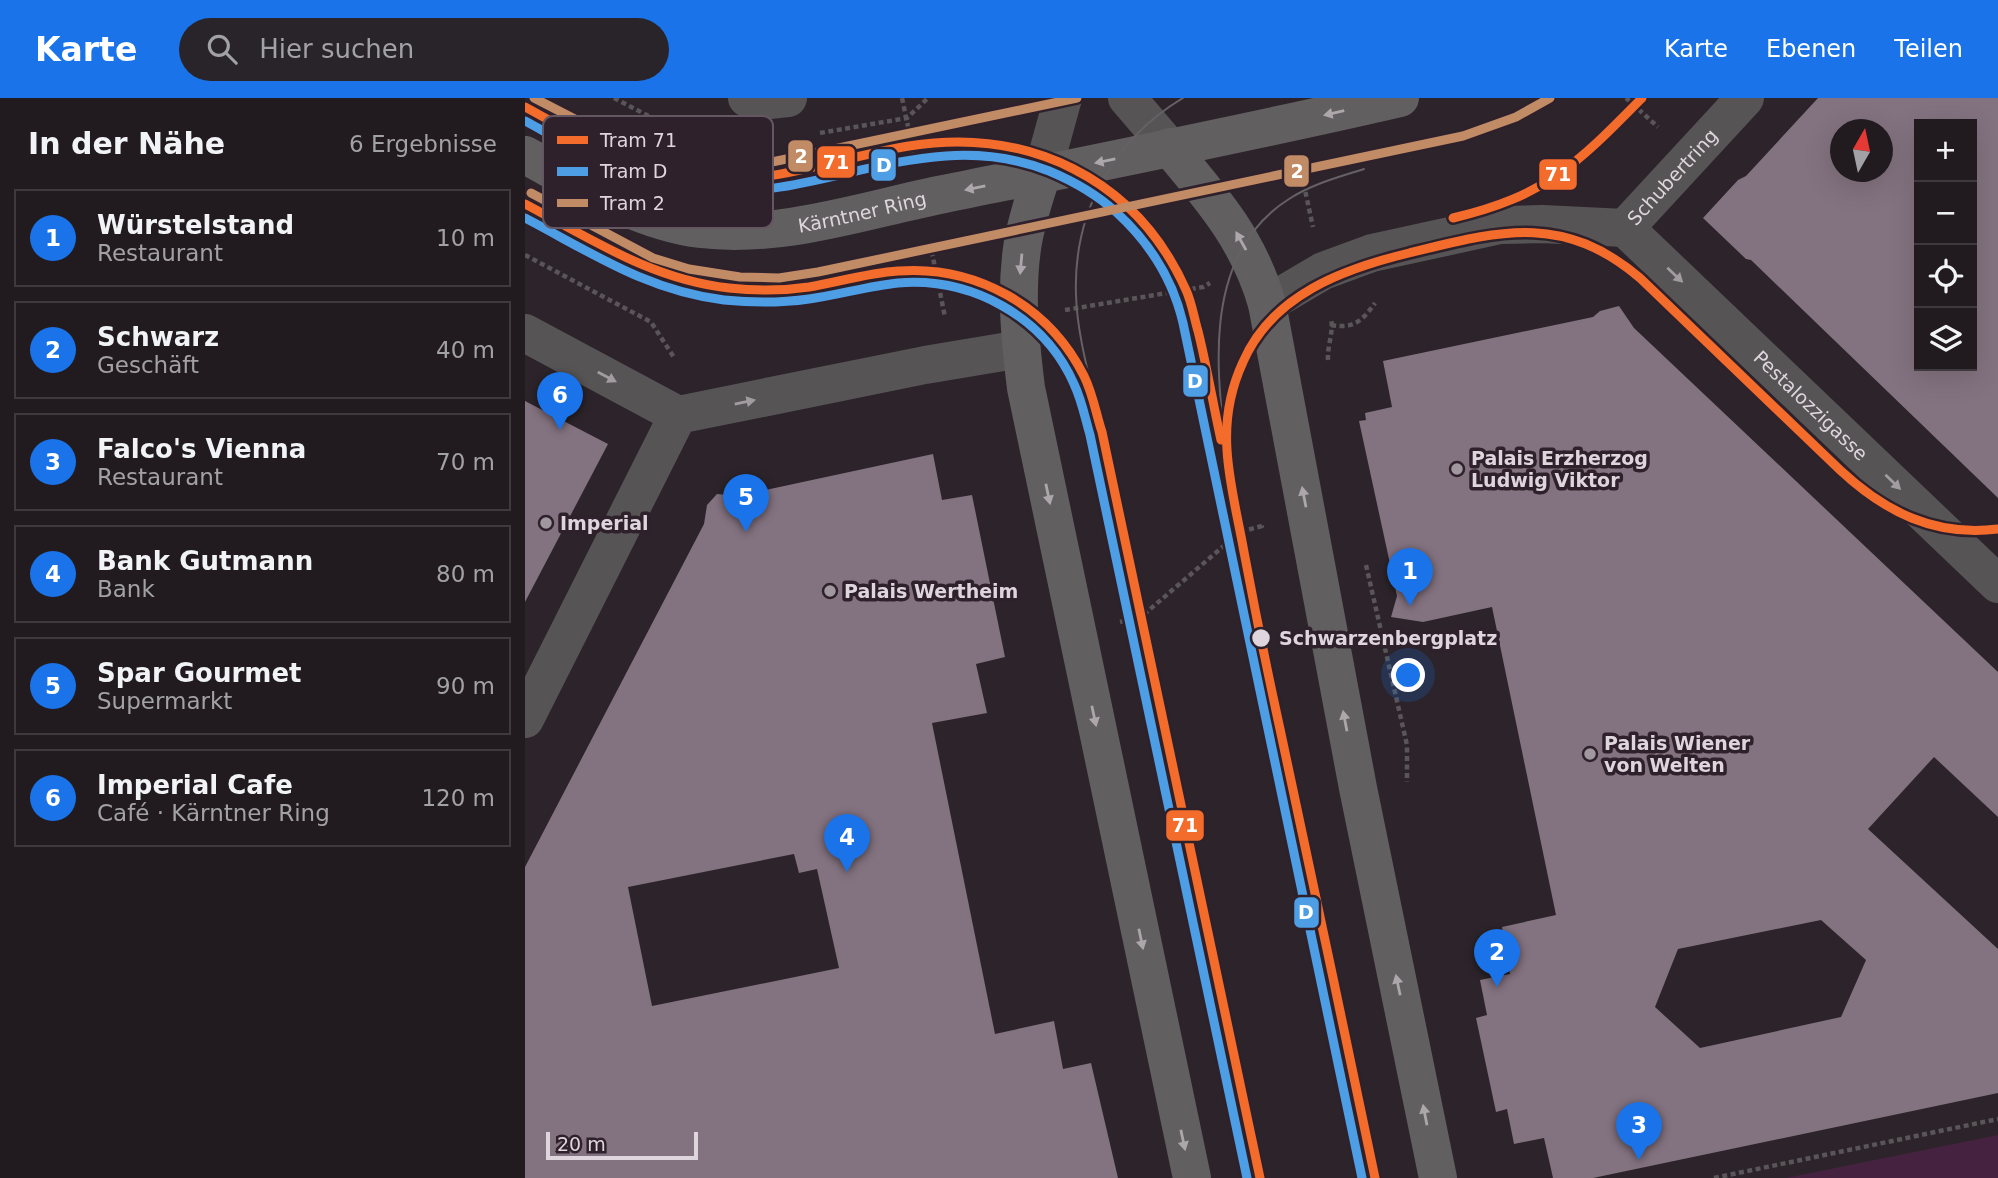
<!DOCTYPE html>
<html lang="de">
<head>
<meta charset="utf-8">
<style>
	:root { --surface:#211b20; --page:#292429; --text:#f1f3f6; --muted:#a2a1a5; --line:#3e393e; --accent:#1a73e8 }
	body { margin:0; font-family:"DejaVu Sans",sans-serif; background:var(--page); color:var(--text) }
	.controls { position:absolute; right:21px; top:21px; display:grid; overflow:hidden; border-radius:0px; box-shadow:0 7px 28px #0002 }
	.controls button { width:63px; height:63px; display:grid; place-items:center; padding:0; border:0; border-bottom:2px solid var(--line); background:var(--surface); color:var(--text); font:35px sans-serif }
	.compass { position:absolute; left:1305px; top:21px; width:63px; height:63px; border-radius:50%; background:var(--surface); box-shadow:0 7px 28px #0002; rotate:9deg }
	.scale { position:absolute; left:21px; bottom:18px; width:152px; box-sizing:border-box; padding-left:7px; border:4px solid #dfd6dd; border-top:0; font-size:19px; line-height:24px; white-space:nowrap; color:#dfd6dd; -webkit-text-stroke:5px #2f212c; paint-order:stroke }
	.you { position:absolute; left:884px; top:578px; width:24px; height:24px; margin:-18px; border:5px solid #fff; border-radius:50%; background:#1a73e8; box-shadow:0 0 0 10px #1a73e833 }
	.badge { display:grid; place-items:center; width:46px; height:46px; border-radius:50%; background:var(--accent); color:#fff; font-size:23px; font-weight:700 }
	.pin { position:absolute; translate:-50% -58px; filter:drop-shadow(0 2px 4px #0008) }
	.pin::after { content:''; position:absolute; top:37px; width:24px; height:21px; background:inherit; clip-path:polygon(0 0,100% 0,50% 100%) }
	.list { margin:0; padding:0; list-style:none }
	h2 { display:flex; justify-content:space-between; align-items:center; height:91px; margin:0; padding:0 28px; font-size:30px }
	h2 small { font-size:23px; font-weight:400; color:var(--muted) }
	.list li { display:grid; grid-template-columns:46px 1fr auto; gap:21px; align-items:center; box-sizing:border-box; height:98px; margin:0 14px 14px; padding:0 14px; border:2px solid var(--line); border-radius:0px }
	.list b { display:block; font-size:26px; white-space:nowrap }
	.list p { margin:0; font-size:23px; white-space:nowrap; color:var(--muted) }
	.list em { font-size:23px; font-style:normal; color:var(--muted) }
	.icon { flex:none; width:38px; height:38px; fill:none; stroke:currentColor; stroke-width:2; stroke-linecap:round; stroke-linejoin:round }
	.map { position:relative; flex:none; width:1473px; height:1080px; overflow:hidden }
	header { display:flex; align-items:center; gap:42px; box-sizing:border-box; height:98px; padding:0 35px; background:var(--accent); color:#fff }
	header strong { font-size:33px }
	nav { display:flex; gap:38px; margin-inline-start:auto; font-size:24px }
	.search { width:490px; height:63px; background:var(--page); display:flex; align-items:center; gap:18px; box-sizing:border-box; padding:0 24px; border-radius:38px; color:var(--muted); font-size:26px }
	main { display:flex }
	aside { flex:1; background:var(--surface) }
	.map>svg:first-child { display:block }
	.green { fill:#452340 }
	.building { fill:#83727f; fill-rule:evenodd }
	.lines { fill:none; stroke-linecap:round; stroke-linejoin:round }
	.path { stroke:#595558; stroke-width:4.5; stroke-dasharray:5 3.5; stroke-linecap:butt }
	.street { stroke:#575456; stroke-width:38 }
	.secondary { stroke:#625f61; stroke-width:38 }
	.tram { stroke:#656164; stroke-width:2 }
	.tram-1-casing { stroke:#2f212c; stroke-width:14 }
	.tram-2-casing { stroke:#2f212c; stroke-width:14 }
	.tram-3-casing { stroke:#2f212c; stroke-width:14 }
	.tram-1 { stroke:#f36c2b; stroke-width:9 }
	.tram-2 { stroke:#4d9ee5; stroke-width:9 }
	.tram-3 { stroke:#c18c65; stroke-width:9 }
	.oneway { fill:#ada6ab }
	.oneway2 { fill:#a29ca0 }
	.poi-dot { fill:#a0989e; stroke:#2f212c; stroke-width:2.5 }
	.stop-dot { fill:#dfd6dd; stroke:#2f212c; stroke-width:2.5 }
	.labels { text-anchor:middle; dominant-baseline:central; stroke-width:7; stroke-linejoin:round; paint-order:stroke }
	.street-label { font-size:19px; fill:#dfd6dd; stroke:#2f212c }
	.poi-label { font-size:19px; font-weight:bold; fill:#dfd6dd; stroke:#2f212c; text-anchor:start }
	.stop-label { font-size:19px; font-weight:bold; fill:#dfd6dd; stroke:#2f212c; text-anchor:start }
	.key { fill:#2f212c; stroke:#645761; stroke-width:2 }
	.key-label { font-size:19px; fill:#dfd6dd }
	.line-badge { stroke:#2f212c; stroke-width:2.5 }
	.badge-label { font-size:19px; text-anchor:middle; font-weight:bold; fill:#fff }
</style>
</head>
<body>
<header>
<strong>Karte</strong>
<div class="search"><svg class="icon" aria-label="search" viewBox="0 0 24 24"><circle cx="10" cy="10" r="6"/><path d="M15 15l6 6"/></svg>Hier suchen</div>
<nav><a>Karte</a><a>Ebenen</a><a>Teilen</a></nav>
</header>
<main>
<aside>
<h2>In der Nähe<small>6 Ergebnisse</small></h2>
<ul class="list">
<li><span class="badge">1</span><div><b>Würstelstand</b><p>Restaurant</p></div><em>10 m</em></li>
<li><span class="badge">2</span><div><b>Schwarz</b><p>Geschäft</p></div><em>40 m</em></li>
<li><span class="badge">3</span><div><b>Falco's Vienna</b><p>Restaurant</p></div><em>70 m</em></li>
<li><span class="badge">4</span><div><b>Bank Gutmann</b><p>Bank</p></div><em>80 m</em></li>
<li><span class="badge">5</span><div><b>Spar Gourmet</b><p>Supermarkt</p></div><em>90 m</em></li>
<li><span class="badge">6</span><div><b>Imperial Cafe</b><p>Café · Kärntner Ring</p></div><em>120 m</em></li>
</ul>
</aside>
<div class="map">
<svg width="1473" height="1080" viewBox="0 0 1473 1080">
	<rect width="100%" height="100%" fill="#2c242a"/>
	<polygon class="green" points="1473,1037 1473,1080 1261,1080"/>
	<g class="building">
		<path d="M1293 0H1473V400L1226 162 1221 161 1178 120 1213 82 1221 78ZM1394 26H1447V268H1394ZM1315 32H1357V74H1315Z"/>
		<path d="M1094 208 1109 230 1473 574V719L1409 659 1343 731 1473 851V995L1068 1080H1028L1019 1040 989 1046 982 1011 971 1014 951 920 962 917 955 882 985 876 977 829 1031 817 967 509 898 524 866 519 872 498 834 323 841 322 840 315 867 309 858 263 1068 219 1075 213ZM1296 822 1341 862 1316 919 1175 950 1130 909 1153 851Z"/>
		<polygon points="0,303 83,346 0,504"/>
		<path d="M408 356 417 402 447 397 480 559 451 566 462 615 407 625 470 936 529 923 538 971 566 965 593 1080H0V769L179 426 182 407 192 396 212 398ZM269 756 274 775 292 771 314 870 127 908 103 789Z"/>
	</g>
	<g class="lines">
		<g class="path">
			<polyline points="89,0 177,46 214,48"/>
			<polyline points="377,0 389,57"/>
			<polyline points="1101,0 1133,29"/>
			<polyline points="295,35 382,20 403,0"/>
			<polyline points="775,69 788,129"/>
			<polyline points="405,145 420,219"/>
			<polyline points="0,157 126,224 150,261"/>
			<polyline points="540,212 678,189 685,185"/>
			<path d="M806 227C829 231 837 223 850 205"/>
			<path d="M803 262C802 248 809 234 806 220"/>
			<polyline points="841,467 882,647 882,684"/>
			<polyline points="595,524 616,519 715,434 737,428 736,426"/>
			<polyline points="1189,1080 1473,1021"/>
		</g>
		<g class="street">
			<polyline points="222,0 235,3 263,0"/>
			<polyline points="602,0 644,49"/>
			<polyline points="517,76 538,0"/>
			<path id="s1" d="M1100 130 1473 486"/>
			<path id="s2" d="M742 206 798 173 847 155 975 127 1017 126 1100 130 1220 0"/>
			<polyline points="0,235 153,317 400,267 496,251"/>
			<polyline points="0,621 153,317"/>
		</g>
		<g class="secondary">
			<path d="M644 49C686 99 724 142 742 206L833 690 913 1080"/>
			<path id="s3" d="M0 57C54 86 112 123 175 131 258 141 339 112 419 96 572 65 724 35 875 0"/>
			<path d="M517 76C510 98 502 121 498 144 490 193 495 241 501 290L667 1080"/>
		</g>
		<g class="tram">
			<path d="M577 334C568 291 552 240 551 197 548 114 588 42 658 0"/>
			<path d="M707 389C693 295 669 161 764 101 787 86 814 79 839 71"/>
		</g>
		<defs>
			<g id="tram-1">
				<path d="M0 9C52 37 105 72 164 80 239 90 311 60 384 48 503 29 611 80 661 192 667 205 669 220 673 233 682 269 688 306 696 342"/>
				<path d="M0 106C66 141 128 182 204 190 231 193 257 193 284 189 313 184 343 175 373 173 451 167 524 208 559 278 568 296 571 316 577 334L735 1080"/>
				<path d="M928 120C1021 98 1052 66 1117 0"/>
				<path d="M850 1080C819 930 787 781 755 631 742 572 730 513 719 454 713 420 704 386 702 352 700 321 705 292 718 264 747 197 818 171 884 155 974 133 1037 114 1115 180L1315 372C1360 414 1410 439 1473 431"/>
			</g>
			<g id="tram-2">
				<path d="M0 23C61 56 119 92 191 94 305 97 409 27 524 73 548 83 571 96 591 114 624 144 648 182 658 225L837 1080"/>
				<path d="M0 120C67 155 123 193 199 202 228 205 256 205 284 201 314 197 343 188 373 185 446 179 519 218 549 286 557 303 560 320 565 337L722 1080"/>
			</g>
			<g id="tram-3">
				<polyline points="9,0 110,52 166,68 188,70 247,64 552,0"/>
				<polyline points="6,95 128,160 164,171 215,179 254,180 293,174 938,38 991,19 1025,0"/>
			</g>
		</defs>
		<use href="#tram-1" class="tram-1-casing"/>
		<use href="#tram-2" class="tram-2-casing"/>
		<use href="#tram-3" class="tram-3-casing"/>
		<use href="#tram-1" class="tram-1"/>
		<use href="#tram-2" class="tram-2"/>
		<use href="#tram-3" class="tram-3"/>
	</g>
	<defs><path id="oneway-solid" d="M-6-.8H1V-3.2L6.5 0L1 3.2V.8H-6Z" transform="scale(1.75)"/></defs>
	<g class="oneway">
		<use href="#oneway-solid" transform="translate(809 15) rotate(167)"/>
		<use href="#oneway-solid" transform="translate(580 63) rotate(168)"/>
		<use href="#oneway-solid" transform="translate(450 90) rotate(169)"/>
		<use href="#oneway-solid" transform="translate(716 143) rotate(-119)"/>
		<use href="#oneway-solid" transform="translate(496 166) rotate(95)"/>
		<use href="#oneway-solid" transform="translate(523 396) rotate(78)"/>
		<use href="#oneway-solid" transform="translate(779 399) rotate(-101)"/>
		<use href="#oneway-solid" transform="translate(569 618) rotate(78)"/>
		<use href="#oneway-solid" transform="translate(820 623) rotate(-101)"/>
		<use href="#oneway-solid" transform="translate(616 841) rotate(78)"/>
		<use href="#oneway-solid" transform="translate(873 887) rotate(-102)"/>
		<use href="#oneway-solid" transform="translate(900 1017) rotate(-101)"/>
		<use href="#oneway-solid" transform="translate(658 1042) rotate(78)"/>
	</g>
	<g class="oneway2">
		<use href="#oneway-solid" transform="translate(1150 177) rotate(43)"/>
		<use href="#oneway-solid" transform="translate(82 279) rotate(28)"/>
		<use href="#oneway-solid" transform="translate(220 304) rotate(-12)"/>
		<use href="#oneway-solid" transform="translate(1368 384) rotate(44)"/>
	</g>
	<g class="poi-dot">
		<circle cx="932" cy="371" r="7"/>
		<circle cx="21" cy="425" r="7"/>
		<circle cx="305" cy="493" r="7"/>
		<circle cx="1065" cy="656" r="7"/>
	</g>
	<circle class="stop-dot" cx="736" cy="540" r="10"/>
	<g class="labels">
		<g class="street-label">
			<text stroke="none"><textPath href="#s2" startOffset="443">Schubertring</textPath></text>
			<text stroke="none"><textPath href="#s3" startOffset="355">Kärntner Ring</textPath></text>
			<text stroke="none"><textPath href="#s1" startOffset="257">Pestalozzigasse</textPath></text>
		</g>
		<g class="poi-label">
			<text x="946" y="360">Palais Erzherzog<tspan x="946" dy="22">Ludwig Viktor</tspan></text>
			<text x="35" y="425">Imperial</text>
			<text x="319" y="493">Palais Wertheim</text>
			<text x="1079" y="645">Palais Wiener<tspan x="1079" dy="22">von Welten</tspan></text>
		</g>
		<g class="stop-label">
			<text x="754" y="540">Schwarzenbergplatz</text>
		</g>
	</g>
	<rect x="18" y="18" width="230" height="112" rx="10" class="key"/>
	<rect x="32" y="38" width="31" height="8" fill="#f36c2b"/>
	<rect x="32" y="69" width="31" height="9" fill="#4d9ee5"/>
	<rect x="32" y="101" width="31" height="8" fill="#c18c65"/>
	<g class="key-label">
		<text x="75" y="49">Tram 71</text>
		<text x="75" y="80">Tram D</text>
		<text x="75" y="112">Tram 2</text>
	</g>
	<g class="line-badge">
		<rect x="262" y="41" width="27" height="34" rx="7" fill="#c18c65"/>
		<rect x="291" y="47" width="40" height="34" rx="7" fill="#f36c2b"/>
		<rect x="345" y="50" width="27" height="34" rx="7" fill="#4d9ee5"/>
		<rect x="758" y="56" width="27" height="34" rx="7" fill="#c18c65"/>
		<rect x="1013" y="60" width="40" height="33" rx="7" fill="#f36c2b"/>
		<rect x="657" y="266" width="27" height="34" rx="7" fill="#4d9ee5"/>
		<rect x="640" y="711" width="40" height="33" rx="7" fill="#f36c2b"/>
		<rect x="768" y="798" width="27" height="33" rx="7" fill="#4d9ee5"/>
	</g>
	<g class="badge-label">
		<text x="276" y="65">2</text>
		<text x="311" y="71">71</text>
		<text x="359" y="74">D</text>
		<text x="772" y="80">2</text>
		<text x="1033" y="83">71</text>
		<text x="670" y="290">D</text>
		<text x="660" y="734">71</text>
		<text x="781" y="821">D</text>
	</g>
</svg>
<div class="controls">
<button>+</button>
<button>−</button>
<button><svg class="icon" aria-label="locate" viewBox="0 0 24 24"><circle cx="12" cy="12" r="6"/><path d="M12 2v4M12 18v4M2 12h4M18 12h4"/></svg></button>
<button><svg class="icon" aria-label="layers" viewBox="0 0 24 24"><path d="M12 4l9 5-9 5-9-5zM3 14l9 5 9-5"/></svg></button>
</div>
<svg class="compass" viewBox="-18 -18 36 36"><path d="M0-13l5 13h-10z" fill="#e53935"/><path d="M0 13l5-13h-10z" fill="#a2a1a5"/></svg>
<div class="scale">20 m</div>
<div class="you"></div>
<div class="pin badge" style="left:885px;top:508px">1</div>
<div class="pin badge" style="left:972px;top:889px">2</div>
<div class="pin badge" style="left:1114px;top:1062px">3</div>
<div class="pin badge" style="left:322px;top:774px">4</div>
<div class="pin badge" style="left:221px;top:434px">5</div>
<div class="pin badge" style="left:35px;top:332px">6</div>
</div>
</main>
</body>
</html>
